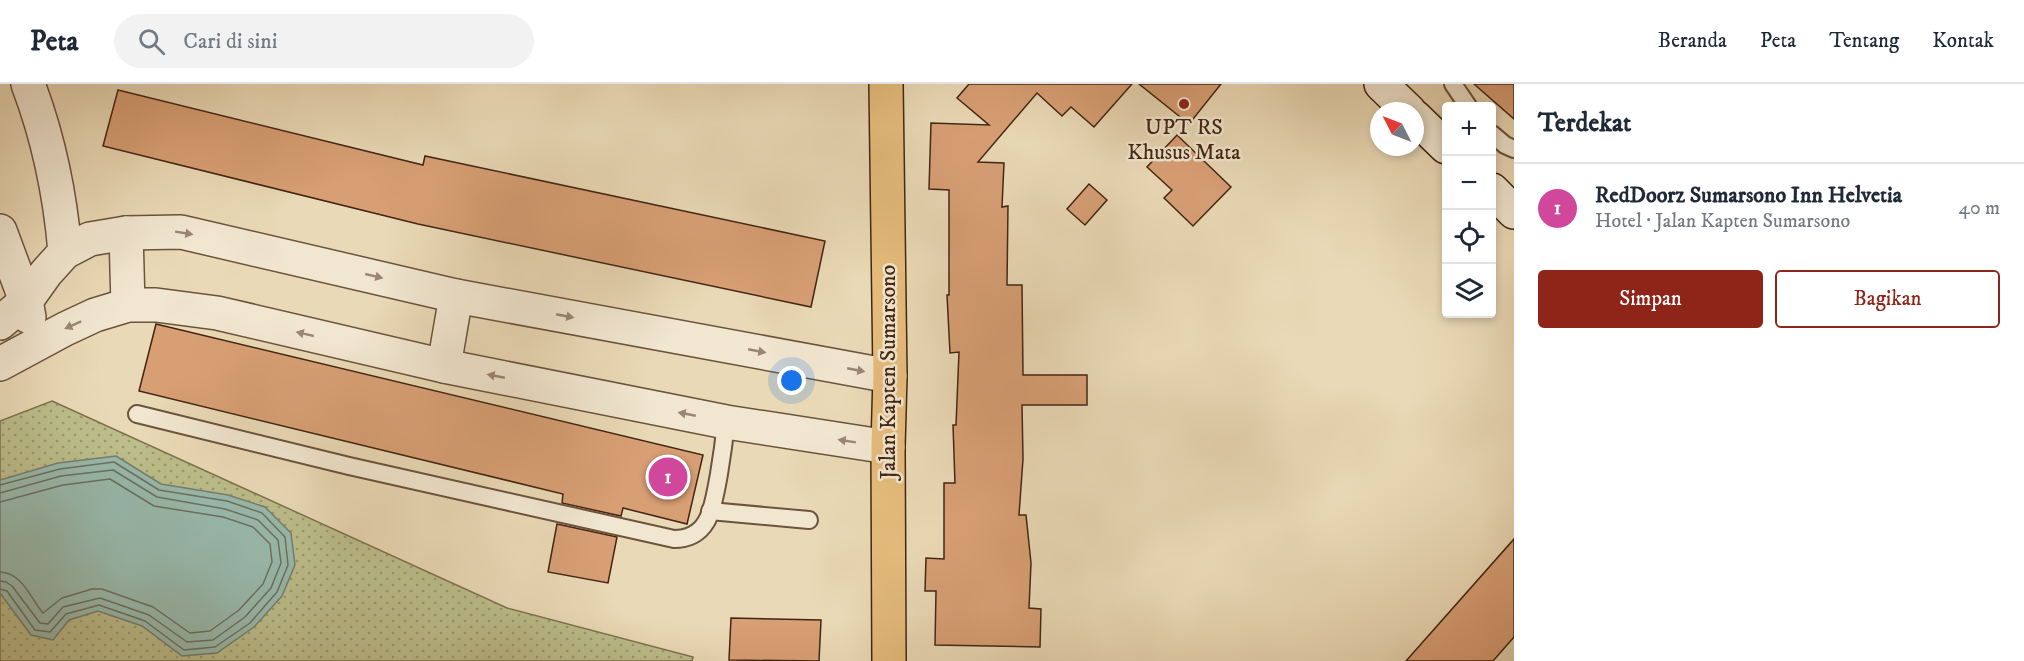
<!DOCTYPE html>
<html lang="id">
<head>
<meta charset="utf-8">
<style>
	:root { --surface:#fff; --page:#f2f2f3; --text:#1f2937; --muted:#747a83; --line:#e0e1e3; --accent:#8f2418 }
	body { margin:0; font-family:"IM FELL DW Pica",serif; background:var(--page); color:var(--text) }
	.controls { position:absolute; right:18px; top:18px; display:grid; overflow:hidden; border-radius:6px; box-shadow:0 3px 9px #0003 }
	.controls button { width:54px; height:54px; display:grid; place-items:center; padding:0; border:0; border-bottom:2px solid var(--line); background:var(--surface); color:var(--text); font:30px sans-serif }
	.compass { position:absolute; left:1370px; top:18px; width:54px; height:54px; border-radius:50%; background:var(--surface); box-shadow:0 3px 9px #0003; rotate:312deg }
	.you { position:absolute; left:792px; top:297px; width:21px; height:21px; margin:-15px; border:4px solid #fff; border-radius:50%; background:#1a73e8; box-shadow:0 0 0 9px #1a73e833 }
	.badge { display:grid; place-items:center; width:39px; height:39px; border-radius:50%; background:var(--accent); color:#fff; font-size:20px; font-weight:700 }
	.pin { position:absolute; translate:-50% -50%; border:3px solid #fff; box-shadow:0 2px 6px #0006 }
	.list { margin:0; padding:0; list-style:none }
	h2 { display:flex; justify-content:space-between; align-items:center; height:78px; margin:0; padding:0 24px; font-size:26px }
	h2 small { font-size:20px; font-weight:400; color:var(--muted) }
	.list li { display:grid; grid-template-columns:39px 1fr auto; gap:18px; align-items:center; box-sizing:border-box; height:90px; padding:0 24px; border-top:2px solid var(--line) }
	.list b { display:block; font-size:22px; white-space:nowrap }
	.list p { margin:0; font-size:20px; white-space:nowrap; color:var(--muted) }
	.list em { font-size:20px; font-style:normal; color:var(--muted) }
	.actions { display:flex; gap:12px; padding:18px 24px }
	.actions a { flex:1; padding:14px 0; border:2px solid var(--accent); border-radius:6px; text-align:center; font-size:21px; color:var(--accent) }
	.actions .main { background:var(--accent); color:#fff }
	.icon { flex:none; width:33px; height:33px; fill:none; stroke:currentColor; stroke-width:2; stroke-linecap:round; stroke-linejoin:round }
	.map { position:relative; flex:none; width:1514px; height:577px; overflow:hidden }
	header { display:flex; align-items:center; gap:36px; box-sizing:border-box; height:84px; padding:0 30px; background:var(--surface); border-bottom:2px solid var(--line) }
	header strong { font-size:28px }
	nav { display:flex; gap:33px; margin-inline-start:auto; font-size:21px }
	.search { width:420px; height:54px; background:var(--page); display:flex; align-items:center; gap:15px; box-sizing:border-box; padding:0 21px; border-radius:33px; color:var(--muted); font-size:22px }
	main { display:flex }
	aside { flex:1; background:var(--surface) }
	.map>svg:first-child { display:block }
	.grass { fill:url(#grass-dots); stroke:#7f724f; stroke-width:1.5 }
	.water { fill:#98baad; stroke:#767f6f; stroke-width:1.5 }
	.lines { fill:none; stroke-linecap:round; stroke-linejoin:round }
	.shore { stroke:#6d7060; stroke-width:1.5 }
	.building { fill:#d89f75; stroke:#422613; stroke-width:1.5 }
	.lane-casing { stroke:#6c533c; stroke-width:20 }
	.street-casing { stroke:#6c533c; stroke-width:36 }
	.secondary-casing { stroke:#422613; stroke-width:36 }
	.highway-casing { stroke:#422613; stroke-width:36 }
	.lane { stroke:#f1e6d0; stroke-width:16 }
	.street { stroke:#f1e6d0; stroke-width:33 }
	.secondary { stroke:#f1e6d0; stroke-width:33 }
	.highway { stroke:#e5bc7b; stroke-width:33 }
	.oneway { fill:#9a8672 }
	.poi-dot { fill:#8f2418; stroke:#f1e6d0; stroke-width:2 }
	.labels { text-anchor:middle; dominant-baseline:central; stroke-width:5; stroke-linejoin:round; paint-order:stroke }
	.poi-label { font-size:22px; fill:#422613; stroke:#f1e6d0 }
	.street-label { font-size:22px; fill:#422613; stroke:#f1e6d0 }
</style>
</head>
<body>
<header>
<strong>Peta</strong>
<div class="search"><svg class="icon" aria-label="search" viewBox="0 0 24 24"><circle cx="10" cy="10" r="6"/><path d="M15 15l6 6"/></svg>Cari di sini</div>
<nav><a>Beranda</a><a>Peta</a><a>Tentang</a><a>Kontak</a></nav>
</header>
<main>
<div class="map">
<svg width="1514" height="577" viewBox="0 0 1514 577">
	<defs>
		<pattern id="grass-dots" width="8" height="8" patternUnits="userSpaceOnUse" patternTransform="scale(1.5)"><rect width="8" height="8" fill="#bcbe8b"/><path d="M2 2h.1M6 6h.1" fill="none" stroke="#9a9a70" stroke-width="1.8" stroke-linecap="round"/></pattern>
	</defs>
	<rect width="100%" height="100%" fill="#ead9b6"/>
	<filter id="stains"><feTurbulence type="fractalNoise" baseFrequency=".00333" numOctaves="4"/><feColorMatrix values="0 0 0 0 .2 0 0 0 0 .09 0 0 0 0 .02 0 0 0 .5 -.17"/></filter>
	<radialGradient id="worn" r=".72"><stop offset=".6" stop-color="#630" stop-opacity="0"/><stop offset="1" stop-color="#630" stop-opacity=".3"/></radialGradient>
	<polygon class="grass" points="52,317 507,524 693,573 692,577 0,577 0,337"/>
	<polygon class="water" points="116,372 161,400 228,411 265,423 291,449 295,481 282,512 254,543 217,569 182,572 142,542 98,527 69,536 53,556 31,551 0,509 0,396 58,379"/>
	<g class="lines">
		<g class="shore">
			<polyline points="0,401 60,385 114,378 159,406 227,417 262,429 285,453 288,481 277,508 250,539 215,563 184,566 145,537 99,521 66,530 50,548 35,546 7,507 0,505"/>
			<polyline points="0,409 61,392 113,386 157,413 225,425 258,436 278,456 281,479 271,504 245,533 213,556 187,558 149,531 100,514 63,523 48,540 40,539 12,502 6,498 0,497"/>
			<path d="M0 418 63 401 110 395 154 422 223 433 253 443 270 460 272 478 263 500 239 526 210 547 190 549 153 523 102 505H92L62 514 43 529C30 514 23 489 0 488"/>
		</g>
	</g>
	<g class="building">
		<polygon points="969,0 1132,0 1094,43 1071,23 1062,32 1037,9 978,78 1004,79 1002,123 1008,122 1007,201 1022,201 1023,291 1087,291 1087,321 1022,321 1023,375 1019,431 1026,431 1031,479 1029,524 1041,525 1040,563 935,561 936,507 925,507 926,474 944,475 944,399 955,399 953,341 956,341 959,268 950,269 947,211 949,211 949,106 929,105 931,39 989,41 957,14"/>
		<polygon points="1139,0 1221,0 1189,40"/>
		<polygon points="1474,0 1514,0 1514,35"/>
		<polygon points="118,6 423,81 425,72 825,157 811,223 418,140 103,62"/>
		<polygon points="1177,51 1231,103 1193,142 1164,114 1172,106 1147,83"/>
		<polygon points="1089,100 1107,116 1085,141 1067,125"/>
		<polygon points="156,240 703,371 687,440 623,424 621,432 562,419 563,410 139,307"/>
		<polygon points="557,440 617,453 608,499 548,488"/>
		<polygon points="1514,455 1514,553 1493,577 1406,577"/>
		<polygon points="731,534 821,536 819,577 729,576"/>
	</g>
	<g class="lines">
		<defs>
			<g id="lane">
				<polyline points="1453,0 1468,22"/>
				<polyline points="1492,50 1505,61 1514,65"/>
				<path d="M137 330 349 382 674 455C687 455 699 450 706 438 716 423 724 358 726 338"/>
				<polyline points="710,427 809,436"/>
			</g>
			<g id="street">
				<path d="M28 0C49 55 60 109 65 168"/>
				<polyline points="0,147 26,217 29,233"/>
				<polyline points="126,149 128,221"/>
				<polyline points="0,239 26,217 46,189 65,168 90,155 126,149 181,148 456,212 890,292"/>
				<polyline points="0,280 65,245 95,231 128,221 156,221 217,229 444,282 726,338 888,363"/>
				<polyline points="444,282 456,212"/>
			</g>
			<g id="secondary">
				<polyline points="1381,0 1409,27"/>
				<polyline points="1415,33 1446,63"/>
				<polyline points="1492,106 1514,128"/>
			</g>
			<polyline id="highway" points="886,0 890,292 888,363 889,577"/>
		</defs>
		<use href="#lane" class="lane-casing"/>
		<use href="#street" class="street-casing"/>
		<use href="#secondary" class="secondary-casing"/>
		<use href="#highway" class="highway-casing"/>
		<use href="#lane" class="lane"/>
		<use href="#street" class="street"/>
		<use href="#secondary" class="secondary"/>
		<use href="#highway" class="highway"/>
	</g>
	<defs><path id="oneway-solid" d="M-6-.8H1V-3.2L6.5 0L1 3.2V.8H-6Z" transform="scale(1.5)"/></defs>
	<g class="oneway">
		<use href="#oneway-solid" transform="translate(184 149) rotate(9)"/>
		<use href="#oneway-solid" transform="translate(374 192) rotate(13)"/>
		<use href="#oneway-solid" transform="translate(565 232) rotate(11)"/>
		<use href="#oneway-solid" transform="translate(73 241) rotate(156)"/>
		<use href="#oneway-solid" transform="translate(305 250) rotate(-167)"/>
		<use href="#oneway-solid" transform="translate(757 267) rotate(11)"/>
		<use href="#oneway-solid" transform="translate(856 286) rotate(11)"/>
		<use href="#oneway-solid" transform="translate(496 292) rotate(-169)"/>
		<use href="#oneway-solid" transform="translate(687 330) rotate(-169)"/>
		<use href="#oneway-solid" transform="translate(847 357) rotate(-171)"/>
	</g>
	<circle class="poi-dot" cx="1184" cy="20" r="6"/>
	<g class="labels">
		<g class="poi-label">
			<text x="1184" y="43">UPT RS<tspan x="1184" dy="25">Khusus Mata</tspan></text>
		</g>
		<g class="street-label">
			<text transform="translate(888 288) rotate(-90)">Jalan Kapten Sumarsono</text>
		</g>
	</g>
	<rect width="100%" height="100%" filter="url(#stains)"/>
	<rect width="100%" height="100%" fill="url(#worn)"/>
</svg>
<div class="controls">
<button>+</button>
<button>−</button>
<button><svg class="icon" aria-label="locate" viewBox="0 0 24 24"><circle cx="12" cy="12" r="6"/><path d="M12 2v4M12 18v4M2 12h4M18 12h4"/></svg></button>
<button><svg class="icon" aria-label="layers" viewBox="0 0 24 24"><path d="M12 4l9 5-9 5-9-5zM3 14l9 5 9-5"/></svg></button>
</div>
<svg class="compass" viewBox="-18 -18 36 36"><path d="M0-13l5 13h-10z" fill="#e53935"/><path d="M0 13l5-13h-10z" fill="#747a83"/></svg>
<div class="you"></div>
<div class="pin badge" style="left:668px;top:393px;background:#d1479c">1</div>
</div>
<aside>
<h2>Terdekat<small></small></h2>
<ul class="list">
<li><span class="badge" style="background:#d1479c">1</span><div><b>RedDoorz Sumarsono Inn Helvetia</b><p>Hotel · Jalan Kapten Sumarsono</p></div><em>40 m</em></li>
</ul>
<div class="actions"><a class="main">Simpan</a><a>Bagikan</a></div>
</aside>
</main>
</body>
</html>
